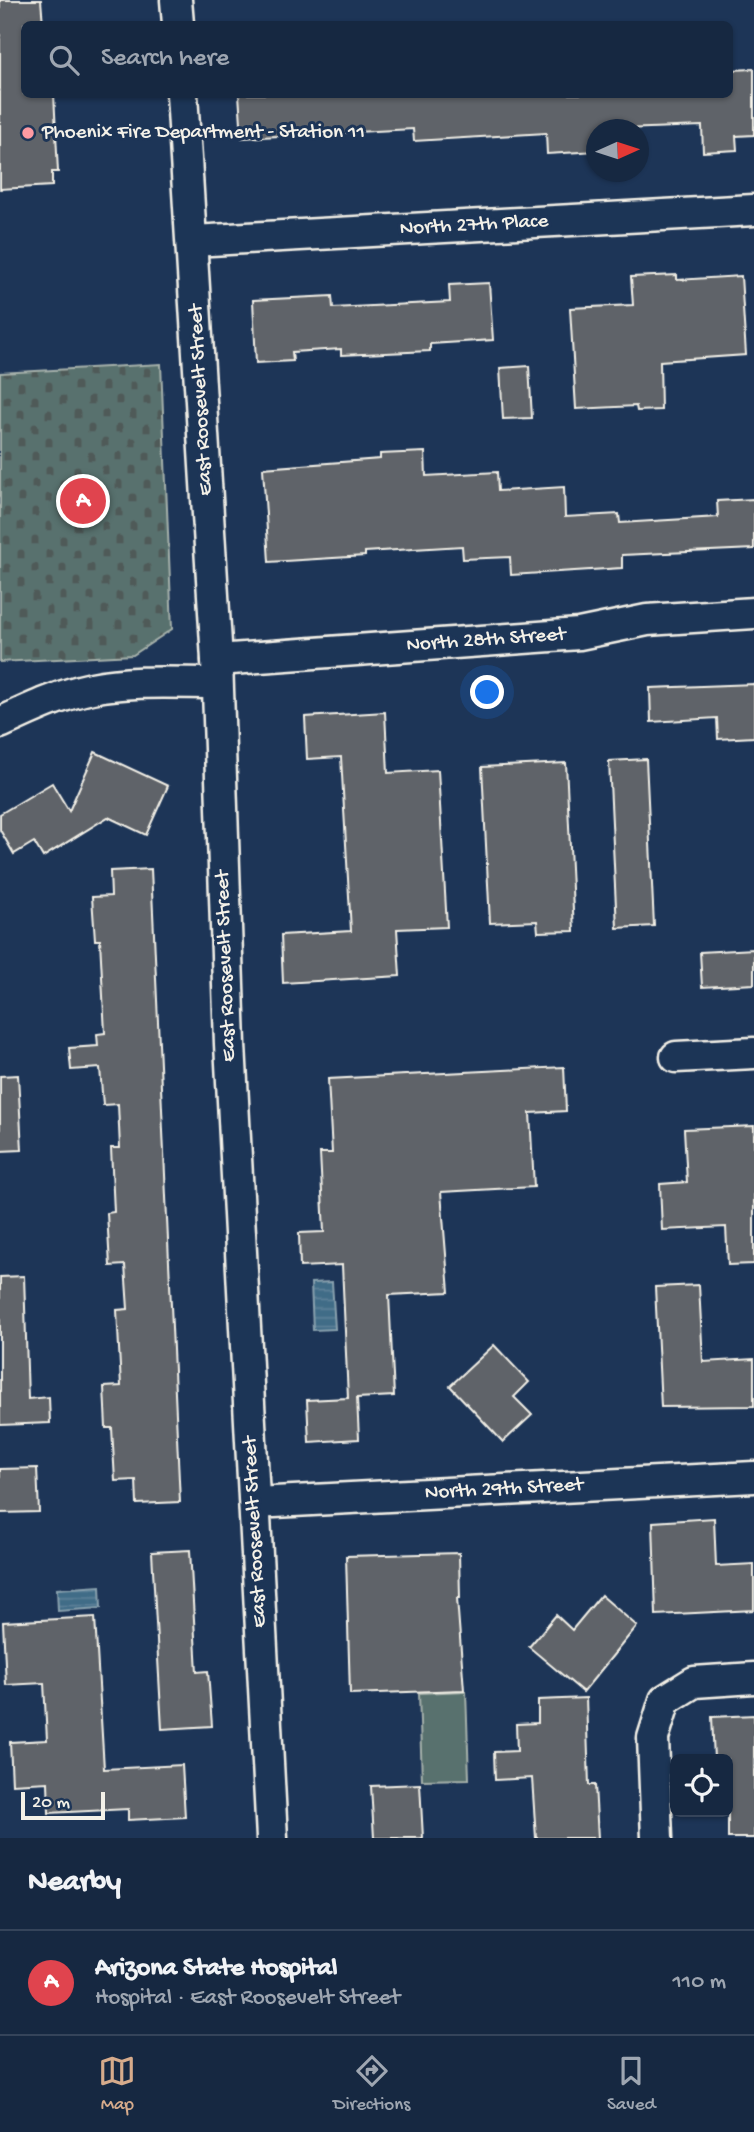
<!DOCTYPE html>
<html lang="en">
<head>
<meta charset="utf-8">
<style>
	:root { --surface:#162841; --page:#1f3048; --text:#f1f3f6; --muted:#9ea6b1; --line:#35445a; --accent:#d6ab8b }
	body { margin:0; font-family:"Gochi Hand",sans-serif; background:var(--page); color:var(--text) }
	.controls { position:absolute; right:21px; bottom:21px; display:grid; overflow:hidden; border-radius:10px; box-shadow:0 2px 5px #0004 }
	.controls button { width:63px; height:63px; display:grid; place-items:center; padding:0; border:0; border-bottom:2px solid var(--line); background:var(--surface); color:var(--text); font:35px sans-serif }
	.compass { position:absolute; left:586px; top:119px; width:63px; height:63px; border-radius:50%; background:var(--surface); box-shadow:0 2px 5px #0004; rotate:87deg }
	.scale { position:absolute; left:21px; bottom:18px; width:84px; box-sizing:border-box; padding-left:7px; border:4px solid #f4f1e8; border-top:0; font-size:19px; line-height:24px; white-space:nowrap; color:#f4f1e8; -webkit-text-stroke:5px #1d3557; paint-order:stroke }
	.you { position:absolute; left:488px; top:693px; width:24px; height:24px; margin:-18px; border:5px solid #fff; border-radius:50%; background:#1a73e8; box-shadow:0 0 0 10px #1a73e833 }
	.badge { display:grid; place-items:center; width:46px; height:46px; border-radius:50%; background:var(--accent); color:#fff; font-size:23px; font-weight:700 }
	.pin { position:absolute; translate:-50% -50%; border:4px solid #fff; box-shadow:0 2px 7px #0006 }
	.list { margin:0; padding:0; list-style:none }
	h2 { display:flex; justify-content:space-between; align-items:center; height:91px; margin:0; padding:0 28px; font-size:30px }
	h2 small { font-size:23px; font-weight:400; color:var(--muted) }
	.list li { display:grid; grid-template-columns:46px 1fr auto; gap:21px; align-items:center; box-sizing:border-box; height:105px; padding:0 28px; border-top:2px solid var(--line) }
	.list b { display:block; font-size:26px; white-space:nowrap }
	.list p { margin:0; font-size:23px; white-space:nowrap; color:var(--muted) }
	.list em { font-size:23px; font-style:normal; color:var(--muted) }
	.icon { flex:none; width:38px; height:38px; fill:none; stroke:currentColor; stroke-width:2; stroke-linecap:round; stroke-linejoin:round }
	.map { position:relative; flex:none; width:754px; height:1838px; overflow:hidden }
	.search { position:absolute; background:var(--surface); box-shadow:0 2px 5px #0004; left:21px; right:21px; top:21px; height:77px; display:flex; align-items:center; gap:18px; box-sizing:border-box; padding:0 24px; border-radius:10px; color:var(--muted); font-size:26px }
	.sheet { height:196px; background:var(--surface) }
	nav { display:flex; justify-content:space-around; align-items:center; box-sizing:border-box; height:98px; border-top:2px solid var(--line); background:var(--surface); font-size:19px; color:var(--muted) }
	nav a { display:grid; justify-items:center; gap:4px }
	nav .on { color:var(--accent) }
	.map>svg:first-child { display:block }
	.cemetery { fill:url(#cemetery-stones); stroke:#a6b1ab; stroke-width:2 }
	.park { fill:#59716e; stroke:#a6b1ab; stroke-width:2 }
	.water { fill:url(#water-rules); stroke:#89a1ae; stroke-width:2 }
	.building { fill:#5e6369; stroke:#f4f1e8; stroke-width:2 }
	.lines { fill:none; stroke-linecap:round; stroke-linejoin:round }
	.minor-casing { stroke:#f4f1e8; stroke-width:35 }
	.minor { stroke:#1d3557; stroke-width:30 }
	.poi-dot { fill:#ff9aa2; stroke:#1d3557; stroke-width:2.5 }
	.labels { text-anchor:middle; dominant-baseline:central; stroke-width:6; stroke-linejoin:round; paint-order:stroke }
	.poi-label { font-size:21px; fill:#f4f1e8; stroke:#1d3557; text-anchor:start }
	.street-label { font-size:21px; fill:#f4f1e8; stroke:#1d3557 }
</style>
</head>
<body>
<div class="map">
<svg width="754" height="1838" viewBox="0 0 754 1838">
	<defs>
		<pattern id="cemetery-stones" width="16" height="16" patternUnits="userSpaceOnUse" patternTransform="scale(1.75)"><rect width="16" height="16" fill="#59716e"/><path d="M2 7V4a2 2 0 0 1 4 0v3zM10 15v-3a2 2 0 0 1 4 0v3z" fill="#505a58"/></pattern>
		<pattern id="water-rules" width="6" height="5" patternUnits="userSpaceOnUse" patternTransform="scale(1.75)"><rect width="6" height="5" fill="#416c87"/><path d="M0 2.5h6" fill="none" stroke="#5d8198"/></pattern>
	</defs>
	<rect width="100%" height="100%" fill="#1d3557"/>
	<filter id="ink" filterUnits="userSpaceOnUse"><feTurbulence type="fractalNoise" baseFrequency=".0143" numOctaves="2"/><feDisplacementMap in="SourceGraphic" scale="14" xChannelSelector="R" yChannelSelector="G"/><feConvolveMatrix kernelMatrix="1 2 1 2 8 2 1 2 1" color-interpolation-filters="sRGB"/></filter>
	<g filter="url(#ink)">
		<polygon class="cemetery" points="161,364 172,629 133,655 0,662 0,373"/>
		<polygon class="park" points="466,1691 469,1779 422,1780 419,1693"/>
		<g class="water">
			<polygon points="332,1282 335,1329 313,1330 311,1283"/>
			<polygon points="100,1586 101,1608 58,1611 57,1589"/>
		</g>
		<g class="building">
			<polygon points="0,0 41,0 43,24 24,24 24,94 54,94 58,172 52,172 52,186 0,189"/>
			<polygon points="754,69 754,135 736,136 737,150 703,152 702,126 597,130 597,151 547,154 546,133 414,141 413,129 242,138 239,94 730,94 730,70"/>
			<polygon points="677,275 677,280 741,276 746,355 660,361 661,410 637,411 636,406 576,409 570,308 633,305 631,277"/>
			<polygon points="489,283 493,340 430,344 430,351 341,355 341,349 292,352 293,361 256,363 253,300 332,296 333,308 450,302 449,285"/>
			<polygon points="529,366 532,418 503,419 500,368"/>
			<polygon points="425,452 426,476 497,472 498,491 564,487 565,517 619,514 620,523 718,517 717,501 754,499 754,549 622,555 622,568 511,575 510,557 463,559 462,546 365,552 365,556 269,562 263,468 380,459 380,454"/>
			<polygon points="754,684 754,737 718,739 717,718 651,722 650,688"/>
			<polygon points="385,712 388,773 438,770 447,927 397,929 400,976 283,983 281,935 351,931 341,757 307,759 305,717"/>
			<polygon points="95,752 168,786 146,835 108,817 43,857 34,842 14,854 0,830 0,814 52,783 69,811"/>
			<polygon points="646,759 654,926 617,928 609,761"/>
			<polygon points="566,763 574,931 538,932 537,921 490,923 482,767"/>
			<polygon points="151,869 180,1502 137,1504 136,1480 115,1481 112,1428 106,1428 104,1387 121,1386 117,1310 128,1309 125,1265 110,1266 107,1213 114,1212 111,1148 120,1148 118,1104 103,1105 100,1068 71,1070 69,1048 98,1046 97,1034 105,1033 100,940 95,940 92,897 111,896 110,871"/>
			<polygon points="754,949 754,984 702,987 700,952"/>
			<polygon points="564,1067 566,1111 530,1113 534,1187 441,1192 449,1292 389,1295 394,1396 357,1398 359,1439 309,1442 307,1400 348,1398 342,1265 300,1267 299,1233 324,1232 320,1153 332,1153 328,1079"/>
			<polygon points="18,1075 22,1150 0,1151 0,1076"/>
			<polygon points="754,1126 754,1264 728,1265 726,1227 662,1230 660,1184 687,1182 684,1129"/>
			<polygon points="24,1276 28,1399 49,1397 50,1423 0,1425 0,1277"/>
			<polygon points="699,1285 703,1362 754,1359 754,1406 661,1407 655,1287"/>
			<polygon points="494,1345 529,1382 514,1397 532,1415 503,1442 450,1386"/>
			<polygon points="37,1468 39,1512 0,1513 0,1469"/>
			<polygon points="714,1518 716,1566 754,1564 754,1610 656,1615 653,1522"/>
			<polygon points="190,1550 197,1672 208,1671 212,1726 162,1729 152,1552"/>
			<polygon points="459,1553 460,1598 457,1598 464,1690 350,1694 346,1556"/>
			<polygon points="601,1595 637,1626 583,1692 529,1647 556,1615 572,1630"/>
			<polygon points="95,1617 104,1769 182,1765 185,1817 128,1820 128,1809 49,1813 48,1782 12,1784 10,1742 47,1740 44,1683 6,1685 3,1622"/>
			<polygon points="586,1698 589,1785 595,1785 598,1838 536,1838 532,1778 495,1780 494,1752 517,1751 516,1724 538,1723 538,1700"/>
			<polygon points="754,1715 754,1838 728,1838 728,1759 714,1759 712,1717"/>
			<polygon points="420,1784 423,1838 374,1838 371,1786"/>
		</g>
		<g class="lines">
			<defs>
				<g id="minor">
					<polyline points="176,0 178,24"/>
					<polyline points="182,94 217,660 230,1044 272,1838"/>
					<polyline points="193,241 754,210"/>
					<polyline points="217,660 579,634 647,620 754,613"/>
					<path d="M0 723C30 709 59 695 92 688 132 680 176 683 217 683"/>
					<polyline points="676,1057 754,1053"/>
					<polyline points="255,1503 754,1477"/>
					<polyline points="657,1838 653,1738 665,1700 694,1682 754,1678"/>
				</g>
			</defs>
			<use href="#minor" class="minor-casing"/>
			<use href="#minor" class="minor"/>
		</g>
	</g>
	<circle class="poi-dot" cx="28" cy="133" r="7"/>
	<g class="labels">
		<g class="poi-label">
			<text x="42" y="133">Phoenix Fire Department - Station 11</text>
		</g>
		<g class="street-label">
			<text transform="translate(474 226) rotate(-3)">North 27th Place</text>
			<text transform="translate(202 400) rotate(-93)">East Roosevelt Street</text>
			<text transform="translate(486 641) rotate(-4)">North 28th Street</text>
			<text transform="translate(227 966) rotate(-92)">East Roosevelt Street</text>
			<text transform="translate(504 1490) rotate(-3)">North 29th Street</text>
			<text transform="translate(256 1532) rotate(-93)">East Roosevelt Street</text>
		</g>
	</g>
</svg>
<div class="controls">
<button><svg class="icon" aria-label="locate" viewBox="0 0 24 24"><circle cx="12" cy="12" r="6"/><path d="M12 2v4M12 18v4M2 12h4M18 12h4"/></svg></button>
</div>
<svg class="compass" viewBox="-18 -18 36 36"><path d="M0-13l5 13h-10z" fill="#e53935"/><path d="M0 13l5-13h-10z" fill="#9ea6b1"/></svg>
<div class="scale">20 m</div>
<div class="you"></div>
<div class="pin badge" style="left:83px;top:501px;background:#e0444e">A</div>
<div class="search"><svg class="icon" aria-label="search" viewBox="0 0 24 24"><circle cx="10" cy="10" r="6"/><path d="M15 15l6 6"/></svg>Search here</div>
</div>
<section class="sheet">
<h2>Nearby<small></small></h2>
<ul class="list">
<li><span class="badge" style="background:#e0444e">A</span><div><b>Arizona State Hospital</b><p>Hospital · East Roosevelt Street</p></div><em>110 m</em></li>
</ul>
</section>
<nav>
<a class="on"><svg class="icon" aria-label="map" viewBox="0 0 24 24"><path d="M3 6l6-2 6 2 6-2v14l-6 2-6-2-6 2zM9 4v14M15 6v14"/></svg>Map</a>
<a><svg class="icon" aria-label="directions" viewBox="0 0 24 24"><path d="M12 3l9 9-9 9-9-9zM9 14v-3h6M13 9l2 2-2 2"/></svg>Directions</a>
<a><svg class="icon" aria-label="saved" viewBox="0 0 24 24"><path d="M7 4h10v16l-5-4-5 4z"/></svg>Saved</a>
</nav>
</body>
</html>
